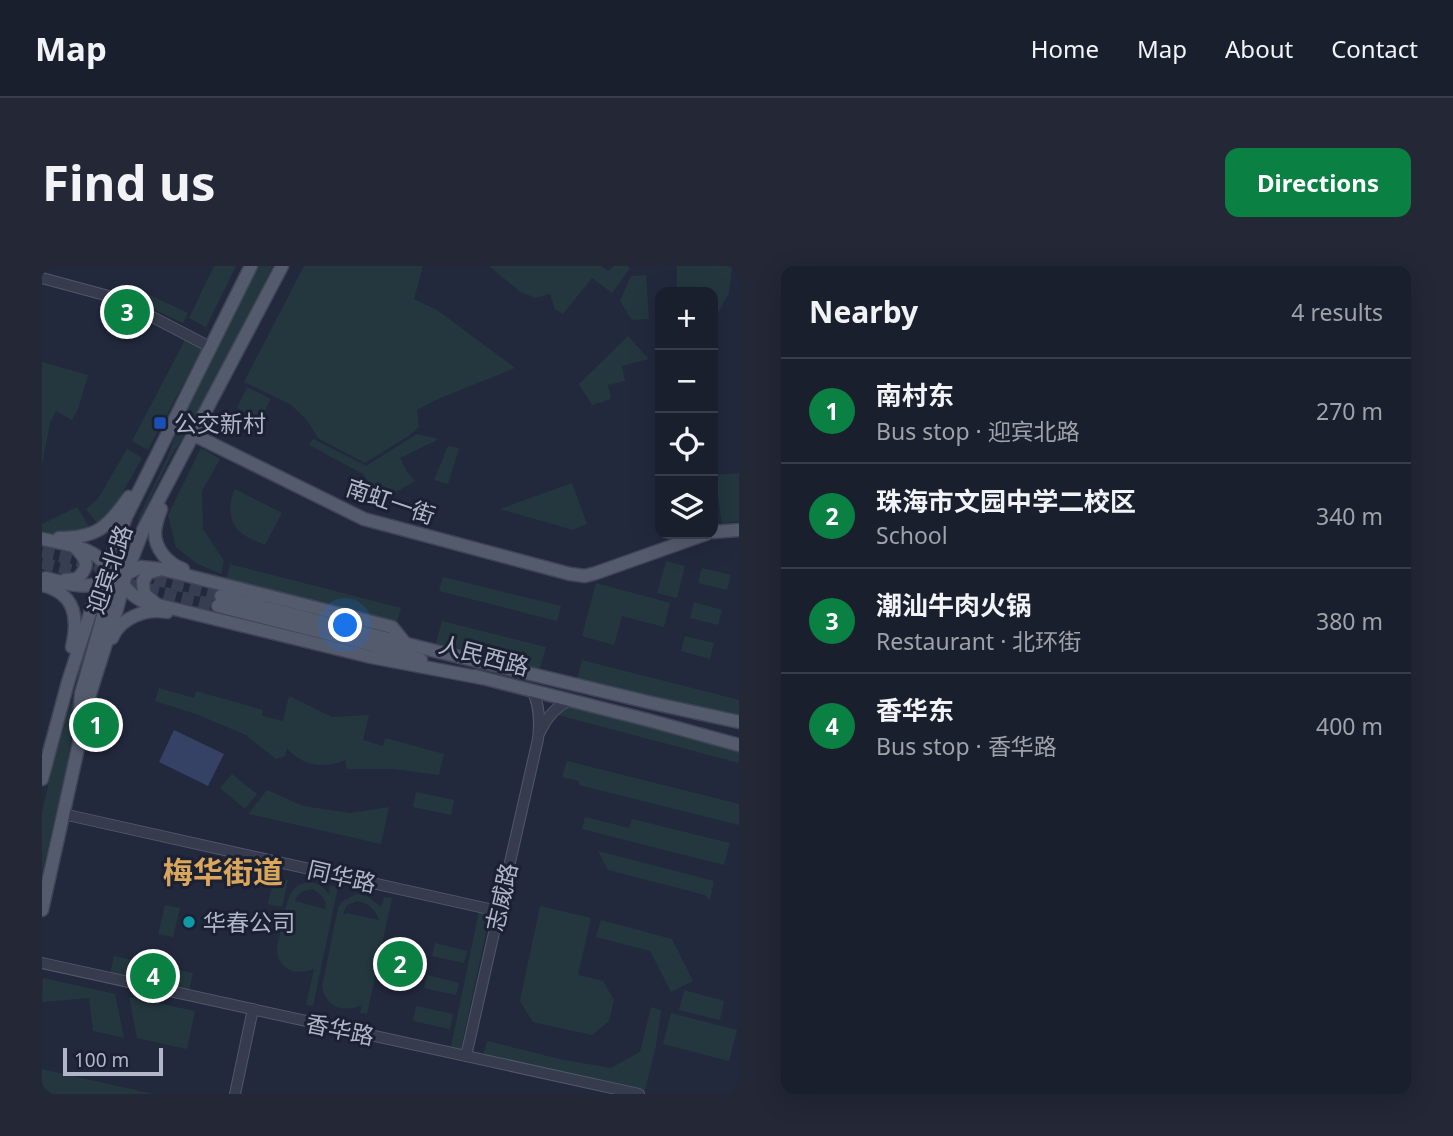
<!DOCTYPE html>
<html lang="en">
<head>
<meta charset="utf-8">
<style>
	:root { --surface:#1a1f2e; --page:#232736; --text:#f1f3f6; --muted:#9fa2aa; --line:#383d4a; --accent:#0b8043 }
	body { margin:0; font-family:"Noto Sans","Noto Sans SC",sans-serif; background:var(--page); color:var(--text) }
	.controls { position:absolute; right:21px; top:21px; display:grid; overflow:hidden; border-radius:14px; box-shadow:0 7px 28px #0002 }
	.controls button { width:63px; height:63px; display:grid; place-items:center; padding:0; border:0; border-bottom:2px solid var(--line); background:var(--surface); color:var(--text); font:35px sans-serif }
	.scale { position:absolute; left:21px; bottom:18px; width:100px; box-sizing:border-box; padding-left:7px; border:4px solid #b1b7c9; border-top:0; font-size:19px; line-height:24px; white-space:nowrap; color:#b1b7c9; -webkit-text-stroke:5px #1b2132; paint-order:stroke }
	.you { position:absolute; left:304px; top:360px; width:24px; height:24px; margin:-18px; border:5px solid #fff; border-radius:50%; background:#1a73e8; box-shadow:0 0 0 10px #1a73e833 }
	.badge { display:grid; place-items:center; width:46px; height:46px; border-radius:50%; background:var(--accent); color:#fff; font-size:23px; font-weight:700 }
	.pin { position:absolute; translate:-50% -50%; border:4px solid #fff; box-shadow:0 2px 7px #0006 }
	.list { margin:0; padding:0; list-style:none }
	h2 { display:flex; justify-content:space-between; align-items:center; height:91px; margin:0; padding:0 28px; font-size:30px }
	h2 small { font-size:23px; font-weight:400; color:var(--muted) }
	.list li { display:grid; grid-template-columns:46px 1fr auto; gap:21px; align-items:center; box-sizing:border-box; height:105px; padding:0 28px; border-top:2px solid var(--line) }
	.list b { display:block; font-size:26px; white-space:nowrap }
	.list p { margin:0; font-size:23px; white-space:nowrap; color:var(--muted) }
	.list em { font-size:23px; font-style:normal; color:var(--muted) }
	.icon { flex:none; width:38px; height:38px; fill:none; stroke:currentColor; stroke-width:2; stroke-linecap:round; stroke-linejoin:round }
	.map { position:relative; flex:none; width:697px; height:828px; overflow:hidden; border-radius:14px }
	header { display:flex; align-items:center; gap:42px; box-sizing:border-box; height:98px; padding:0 35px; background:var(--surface); border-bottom:2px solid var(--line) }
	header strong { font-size:33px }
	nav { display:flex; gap:38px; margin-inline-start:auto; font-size:24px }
	.intro { display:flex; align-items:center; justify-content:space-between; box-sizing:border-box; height:168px; padding:0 42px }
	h1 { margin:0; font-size:49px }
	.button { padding:18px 32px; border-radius:14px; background:var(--accent); color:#fff; font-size:24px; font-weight:700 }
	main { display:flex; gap:42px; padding:0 42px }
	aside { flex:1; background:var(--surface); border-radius:14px; box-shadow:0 7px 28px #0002 }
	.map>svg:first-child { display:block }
	.green { fill:#24373e; fill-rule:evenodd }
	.water { fill:#354265 }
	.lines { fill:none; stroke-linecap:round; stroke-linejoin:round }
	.major-tunnel { stroke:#373e52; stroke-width:12; stroke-dasharray:12 6; stroke-linecap:butt }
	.minor-casing { stroke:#515768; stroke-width:12 }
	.major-casing { stroke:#3f4556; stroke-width:15 }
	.minor { stroke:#363c4d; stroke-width:10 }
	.major { stroke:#545b6d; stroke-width:12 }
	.transit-dot { fill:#1a4fb4; stroke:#1b2132; stroke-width:2.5 }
	.culture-dot { fill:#0f9aa8; stroke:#1b2132; stroke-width:2.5 }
	.labels { text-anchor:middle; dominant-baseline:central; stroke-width:6; stroke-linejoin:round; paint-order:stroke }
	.poi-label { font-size:23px; fill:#b1b7c9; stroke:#1b2132; text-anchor:start }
	.street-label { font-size:23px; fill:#b1b7c9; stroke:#1b2132 }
	.district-label { font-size:30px; font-weight:bold; fill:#d9a65c; stroke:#1b2132 }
</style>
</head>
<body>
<header>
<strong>Map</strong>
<nav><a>Home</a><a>Map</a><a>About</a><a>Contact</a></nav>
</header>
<div class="intro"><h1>Find us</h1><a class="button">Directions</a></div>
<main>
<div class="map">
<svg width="697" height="828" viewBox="0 0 697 828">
	<rect width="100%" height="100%" fill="#22293d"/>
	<g class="green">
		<polygon points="172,0 194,0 164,61 147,52"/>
		<polygon points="217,0 231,0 160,140 128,192 97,255 96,253 125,192 144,142"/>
		<polygon points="262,0 381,0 372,33 395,44 473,102 396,133 375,144 377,161 368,169 323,197 276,172 265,154 248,138 202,116"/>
		<polygon points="447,0 559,0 566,5 572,0 585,0 588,2 570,27 550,12 521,48 513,43 508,28 493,32 477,25"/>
		<polygon points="635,0 690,0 687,27 671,56 671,26 635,26"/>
		<polygon points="604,9 607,53 590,54 578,35 589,10"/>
		<polygon points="86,19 146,47 141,57 81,29"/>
		<polygon points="586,70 607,93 580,100 583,115 566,119 569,133 550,139 537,118"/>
		<polygon points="143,74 160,83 106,184 90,175"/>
		<polygon points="0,96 46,109 36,143 30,154 14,145 8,157 0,198"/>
		<polygon points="205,121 229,133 218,154 195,142"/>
		<polygon points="375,168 397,173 358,192 365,206 373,215 352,227 329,220 321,208 267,179 271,173 324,200"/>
		<polygon points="406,180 417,182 406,218 392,214"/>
		<polygon points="159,182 178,193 160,225 161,263 182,295 179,308 154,297 134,281 126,249"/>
		<polygon points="85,183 100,192 70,245 55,257 44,243 56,233"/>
		<polygon points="697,207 697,255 680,257 673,209"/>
		<polygon points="530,217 545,258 531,264 458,243"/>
		<path d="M193 223 240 247 223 279C216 275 204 272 198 266 186 255 186 236 193 223Z"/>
		<polygon points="35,241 49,264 26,268 0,267 0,258"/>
		<polygon points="624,295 643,300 635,332 615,327"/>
		<polygon points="188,298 359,342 354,359 184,316"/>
		<polygon points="660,302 689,309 685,324 656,317"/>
		<polygon points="401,311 519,340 515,355 397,325"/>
		<polygon points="554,317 628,337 622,361 580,350 572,379 540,370"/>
		<polygon points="652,336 680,344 676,359 648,352"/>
		<polygon points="400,355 504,381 497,406 393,380"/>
		<polygon points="50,359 53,360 35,431 26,494 0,607 0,546 14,487 30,436"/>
		<polygon points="643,370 672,377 668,393 639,385"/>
		<polygon points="540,394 697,434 697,455 535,414"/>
		<path d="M117 422 152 432 154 425 221 444 220 450 241 455 247 430 290 451 327 449 321 474 341 480 343 472 402 488 397 509 351 503H305L303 494C281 503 260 500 245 482L243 490 234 493 204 469 154 448 113 435Z"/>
		<polygon points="533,438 697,481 697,497 516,449"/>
		<polygon points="525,495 697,538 697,559 537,519 537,515 520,511"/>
		<polygon points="190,508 215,528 203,543 178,522"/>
		<polygon points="225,524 261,540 308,547 347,541 339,578 206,548"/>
		<polygon points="374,526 412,534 409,549 371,541"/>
		<polygon points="543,551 587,562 590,553 688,577 682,599 540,563"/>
		<polygon points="556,585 672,615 668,634 663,629 566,604"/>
		<polygon points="232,611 246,614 240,641 226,638"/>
		<path d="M268 616 278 619 287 628 288 620 296 621 271 740 264 739 272 703C253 710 235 704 235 681 239 667 243 631 253 622 257 618 262 617 268 616ZM271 623C278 628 286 633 283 643L253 635C255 626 263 624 271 623Z"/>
		<path d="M314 628 325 630 339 641 342 631 350 632 325 748 318 747 320 739C301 747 285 742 280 721L296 642 301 635ZM315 635C327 638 333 642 337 654L305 647V648H301L305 639Z"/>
		<polygon points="123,639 138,642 131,671 116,668"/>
		<polygon points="498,640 549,652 536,709 561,715 572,734 567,755 550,769 491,756 478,735"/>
		<polygon points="437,645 448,648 419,783 409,781"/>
		<polygon points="559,654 630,673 651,715 629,726 608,685 554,671"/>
		<polygon points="393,677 425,685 422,697 390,690"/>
		<polygon points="72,690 151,707 147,725 68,707"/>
		<polygon points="385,709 417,717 414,729 382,722"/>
		<polygon points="1,712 73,728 82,772 51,765 47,732 0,736"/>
		<polygon points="642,724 682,735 678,754 637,744"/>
		<polygon points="87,731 153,745 145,783 95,772"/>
		<polygon points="374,740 411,748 408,763 371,755"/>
		<polygon points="609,741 619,744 614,780 603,824 441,790 445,775 517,793 569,802 598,786"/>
		<polygon points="629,747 695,764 687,795 621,778"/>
		<polygon points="0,803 111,828 7,828 0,827"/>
	</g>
	<polygon class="water" points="132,464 182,488 166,520 117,496"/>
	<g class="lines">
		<g class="major-tunnel">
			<polyline points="0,286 70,303"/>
			<polyline points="0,297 176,340"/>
			<polyline points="95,309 179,330"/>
		</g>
		<defs>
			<g id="minor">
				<polyline points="0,12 74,32 168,81"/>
				<path d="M498 466C505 451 514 440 529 434"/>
				<polyline points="21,548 456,645"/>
				<polyline points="0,697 597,828"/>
				<path d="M424 790 496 473C498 456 498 440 490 424"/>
				<polyline points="193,828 211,743"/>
			</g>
			<g id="major">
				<polyline points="152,169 322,253 528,308 543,310 554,307 664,268"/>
				<path d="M119 243C116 251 113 259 113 267 113 283 126 298 141 303"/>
				<polyline points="671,266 697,264"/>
				<path d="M17 272C55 272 66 261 87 231"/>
				<path d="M0 273C30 279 74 284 68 325L39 428 38 444"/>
				<path d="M79 281C72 306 78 323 100 335L329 391 440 412"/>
				<path d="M4 312C23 317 47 326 63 313"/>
				<path d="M23 314 35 313C48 300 46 295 33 281"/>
				<path d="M0 319C33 327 37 351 30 381"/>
				<polyline points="179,330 389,384 610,437 697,456"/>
				<polyline points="56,331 84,308 99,301 119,303 350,361 363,377"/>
				<polyline points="112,336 102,328 101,315 106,307 119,303"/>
				<polyline points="176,340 334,380 379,394"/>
				<path d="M70 372C78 352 104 342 125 346"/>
				<polyline points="433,410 606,454 697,479"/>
				<polyline points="0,513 26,416 52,335 84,251 209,0"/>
				<polyline points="0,644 48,428 75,343 84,308 102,262 240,0"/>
			</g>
		</defs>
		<use href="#minor" class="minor-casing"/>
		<use href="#major" class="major-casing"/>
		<use href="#minor" class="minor"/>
		<use href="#major" class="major"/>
	</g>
	<rect class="transit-dot" x="111" y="150" width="14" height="14" rx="3.5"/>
	<circle class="culture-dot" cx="147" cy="656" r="7"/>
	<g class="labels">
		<g class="poi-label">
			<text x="132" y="157">公交新村</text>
			<text x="161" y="656">华春公司</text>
		</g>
		<g class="street-label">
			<text transform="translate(349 235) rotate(19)">南虹一街</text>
			<text transform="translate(67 303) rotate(-71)">迎宾北路</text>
			<text transform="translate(442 389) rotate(15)">人民西路</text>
			<text transform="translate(300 610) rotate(13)">同华路</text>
			<text transform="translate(459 631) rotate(-77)">志威路</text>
			<text transform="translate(298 763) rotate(12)">香华路</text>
		</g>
		<g class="district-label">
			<text x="181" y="605">梅华街道</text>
		</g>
	</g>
</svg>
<div class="controls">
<button>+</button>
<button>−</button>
<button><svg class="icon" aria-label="locate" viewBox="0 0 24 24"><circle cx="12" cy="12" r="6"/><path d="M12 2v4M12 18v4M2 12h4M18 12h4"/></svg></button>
<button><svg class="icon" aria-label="layers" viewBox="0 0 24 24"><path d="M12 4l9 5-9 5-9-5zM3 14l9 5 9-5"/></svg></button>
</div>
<div class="scale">100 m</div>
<div class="you"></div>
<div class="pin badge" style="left:54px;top:459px">1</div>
<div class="pin badge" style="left:358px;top:698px">2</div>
<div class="pin badge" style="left:85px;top:46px">3</div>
<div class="pin badge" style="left:111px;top:710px">4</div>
</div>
<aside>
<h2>Nearby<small>4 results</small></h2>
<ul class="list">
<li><span class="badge">1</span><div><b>南村东</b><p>Bus stop · 迎宾北路</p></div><em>270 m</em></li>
<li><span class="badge">2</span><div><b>珠海市文园中学二校区</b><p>School</p></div><em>340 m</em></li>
<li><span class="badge">3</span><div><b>潮汕牛肉火锅</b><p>Restaurant · 北环街</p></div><em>380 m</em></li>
<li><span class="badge">4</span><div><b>香华东</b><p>Bus stop · 香华路</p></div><em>400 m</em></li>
</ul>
</aside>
</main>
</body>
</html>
